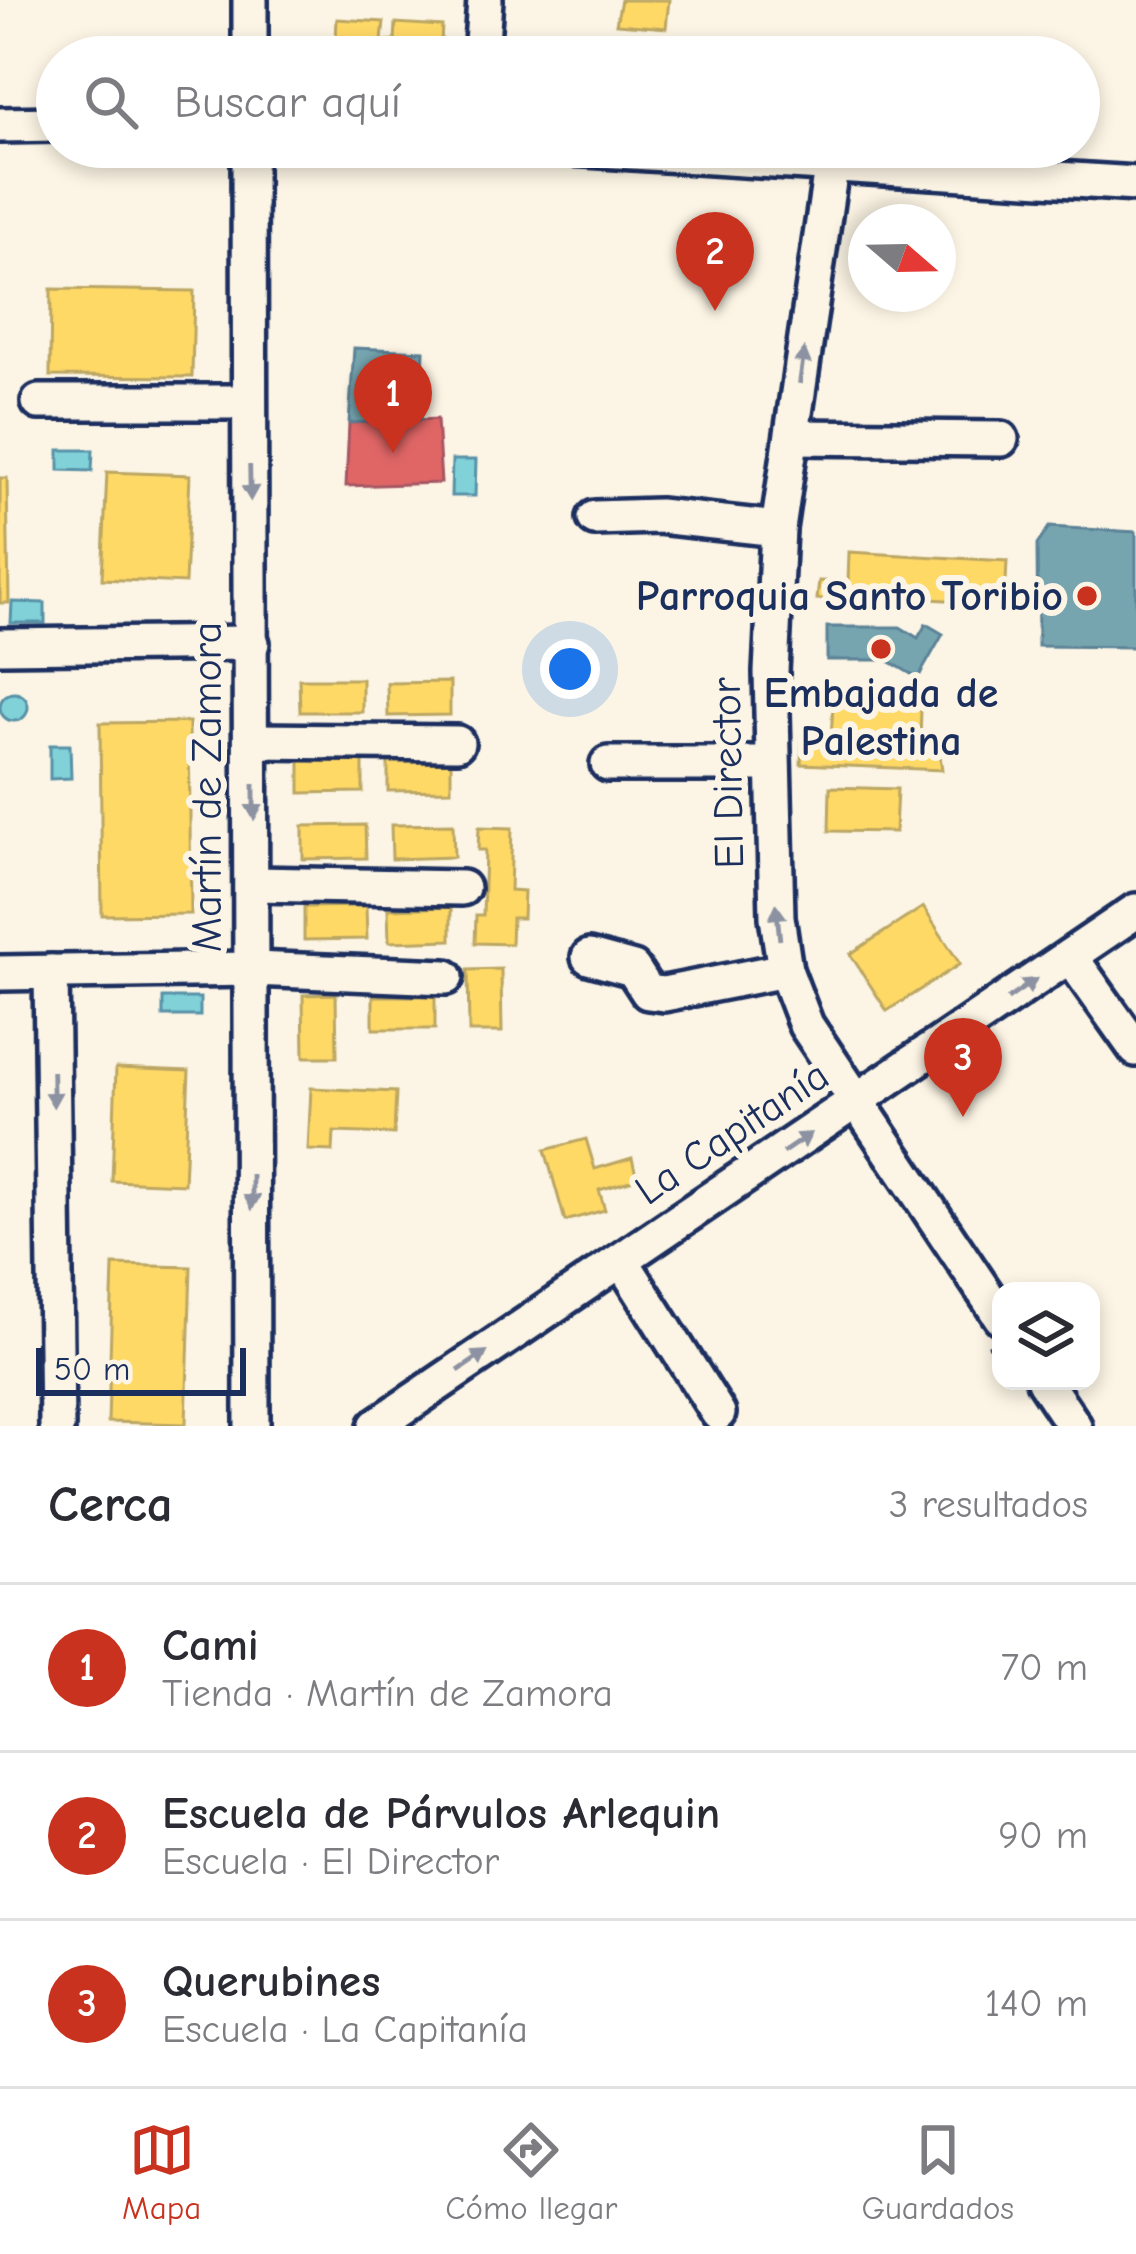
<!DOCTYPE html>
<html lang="es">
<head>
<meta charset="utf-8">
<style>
	:root { --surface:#fff; --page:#f2f2f3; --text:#2b2b33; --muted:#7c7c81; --line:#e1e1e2; --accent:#c8321e }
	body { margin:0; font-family:"Comic Neue",sans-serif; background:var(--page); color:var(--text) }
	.controls { position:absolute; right:36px; bottom:36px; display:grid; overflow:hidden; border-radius:24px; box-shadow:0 6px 18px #0003 }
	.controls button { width:108px; height:108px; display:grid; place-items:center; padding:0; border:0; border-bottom:3px solid var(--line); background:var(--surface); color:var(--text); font:60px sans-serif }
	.compass { position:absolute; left:848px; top:204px; width:108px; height:108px; border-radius:50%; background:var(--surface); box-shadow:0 6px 18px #0003; rotate:110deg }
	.scale { position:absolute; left:36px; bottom:30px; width:210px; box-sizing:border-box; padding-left:12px; border:6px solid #1b2f5e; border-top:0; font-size:33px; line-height:42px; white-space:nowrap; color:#1b2f5e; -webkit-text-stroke:9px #fcf5e5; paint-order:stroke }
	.you { position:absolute; left:570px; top:669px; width:42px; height:42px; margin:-30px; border:9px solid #fff; border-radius:50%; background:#1a73e8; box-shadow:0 0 0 18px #1a73e833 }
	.badge { display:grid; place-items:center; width:78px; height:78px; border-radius:50%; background:var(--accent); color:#fff; font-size:39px; font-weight:700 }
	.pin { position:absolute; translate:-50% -99px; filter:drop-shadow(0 3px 6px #0008) }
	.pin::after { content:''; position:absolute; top:63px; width:42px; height:36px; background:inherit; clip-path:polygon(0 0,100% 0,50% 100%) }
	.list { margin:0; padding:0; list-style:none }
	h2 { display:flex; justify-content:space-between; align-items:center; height:156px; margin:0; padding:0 48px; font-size:51px }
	h2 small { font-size:39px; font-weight:400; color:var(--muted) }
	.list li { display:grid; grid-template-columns:78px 1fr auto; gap:36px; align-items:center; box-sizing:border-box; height:168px; padding:0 48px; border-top:3px solid var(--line) }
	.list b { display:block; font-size:45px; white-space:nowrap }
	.list p { margin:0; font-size:39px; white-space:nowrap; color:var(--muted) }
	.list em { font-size:39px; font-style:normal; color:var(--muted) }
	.icon { flex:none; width:66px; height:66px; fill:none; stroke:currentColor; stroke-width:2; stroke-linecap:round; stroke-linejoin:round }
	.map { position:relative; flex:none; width:1136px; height:1426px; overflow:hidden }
	.search { position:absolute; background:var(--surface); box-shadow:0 6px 18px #0003; left:36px; right:36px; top:36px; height:132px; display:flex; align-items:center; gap:30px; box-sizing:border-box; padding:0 42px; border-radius:66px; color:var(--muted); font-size:45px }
	.sheet { height:660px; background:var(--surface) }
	nav { display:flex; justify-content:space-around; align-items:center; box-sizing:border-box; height:168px; border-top:3px solid var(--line); background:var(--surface); font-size:33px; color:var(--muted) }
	nav a { display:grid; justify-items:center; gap:6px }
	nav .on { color:var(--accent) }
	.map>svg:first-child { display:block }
	.water { fill:#80d2d8; stroke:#5891a7; stroke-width:3 }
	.homes { fill:#ffd966; stroke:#bba664; stroke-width:3 }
	.shops { fill:#e06666; stroke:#a55664; stroke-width:3 }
	.public { fill:#76a5af; stroke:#5b8297; stroke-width:3 }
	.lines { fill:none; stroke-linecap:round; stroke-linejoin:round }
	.minor-casing { stroke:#1b2f5e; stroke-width:42 }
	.path { stroke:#1b2f5e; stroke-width:4.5; stroke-dasharray:12 9; stroke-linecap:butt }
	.minor { stroke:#fcf5e5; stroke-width:33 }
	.oneway { fill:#8c92a2 }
	.poi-dot { fill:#c8321e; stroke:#fcf5e5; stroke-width:4.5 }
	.labels { text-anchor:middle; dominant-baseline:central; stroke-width:12; stroke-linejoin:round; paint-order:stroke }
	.poi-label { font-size:42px; font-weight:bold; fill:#1b2f5e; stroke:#fcf5e5; text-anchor:end }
	.street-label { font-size:42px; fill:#1b2f5e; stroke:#fcf5e5 }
</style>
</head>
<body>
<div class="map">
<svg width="1136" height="1426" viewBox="0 0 1136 1426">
	<rect width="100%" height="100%" fill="#fcf5e5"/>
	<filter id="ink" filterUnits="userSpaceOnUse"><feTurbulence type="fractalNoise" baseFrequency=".00833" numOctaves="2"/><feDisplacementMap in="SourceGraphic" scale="24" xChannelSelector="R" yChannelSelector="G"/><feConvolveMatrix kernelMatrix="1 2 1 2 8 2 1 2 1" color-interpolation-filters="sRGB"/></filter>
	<g filter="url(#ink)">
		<g class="water">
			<polygon points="59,450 93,450 92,471 59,470"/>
			<polygon points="452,460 476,460 475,496 451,496"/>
			<polygon points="12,602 45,603 45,623 11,623"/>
			<circle cx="14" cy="707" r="14"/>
			<polygon points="50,745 70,745 71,778 50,779"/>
			<rect x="163" y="998" width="37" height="18"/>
		</g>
		<g class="homes">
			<polygon points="621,0 669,0 666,28 616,24"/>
			<polygon points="337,19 384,22 382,41 395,41 396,23 442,26 440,57 335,57"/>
			<polygon points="536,34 578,37 580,57 534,57"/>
			<polygon points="603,39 641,41 640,49 636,57 596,57"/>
			<polygon points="51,289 194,291 192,377 50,376"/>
			<polygon points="107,472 190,475 185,583 102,579"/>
			<polygon points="0,478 7,478 9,603 0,603"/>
			<polygon points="849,552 1007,561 1005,604 930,599 917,591 890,590 889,603 817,599 819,581 848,582"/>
			<polygon points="299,679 362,679 362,712 300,712"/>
			<polygon points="450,682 450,715 388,716 387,683"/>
			<polygon points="833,705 921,709 920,741 938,741 942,770 801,764 802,736 831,737"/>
			<polygon points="189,722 191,914 102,915 100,723"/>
			<polygon points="451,757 451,790 388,791 388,758"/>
			<polygon points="363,759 363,792 300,793 300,760"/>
			<polygon points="830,787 897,789 895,832 829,831"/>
			<polygon points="453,824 454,857 392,859 391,825"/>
			<polygon points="365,825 366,858 303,859 303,826"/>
			<polygon points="479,827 512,828 510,890 524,891 523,918 512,918 511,944 475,943 476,915 483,915 485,850 478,850"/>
			<polygon points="366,906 367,939 304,940 304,907"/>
			<polygon points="451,907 451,940 389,942 388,909"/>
			<polygon points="923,907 960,964 887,1011 850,954"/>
			<polygon points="501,969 502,1032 469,1032 468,970"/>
			<polygon points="336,994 337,1057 304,1057 303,995"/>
			<rect x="373" y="996" width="62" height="33"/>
			<polygon points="116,1068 189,1071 184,1184 112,1181"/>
			<polygon points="311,1088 396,1092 394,1134 334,1132 333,1151 308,1150"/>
			<polygon points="586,1139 595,1169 632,1158 637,1179 599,1190 605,1210 565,1221 545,1150"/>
			<polygon points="113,1265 191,1267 186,1424 108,1422"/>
		</g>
		<polygon class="shops" points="437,419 441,483 346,486 349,423"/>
		<g class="public">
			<polygon points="354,348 424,351 421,419 349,423"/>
			<polygon points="1049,527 1136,532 1136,647 1038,646 1037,545"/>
			<polygon points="926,624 943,634 918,678 887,660 827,660 827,627 900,627 918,638"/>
		</g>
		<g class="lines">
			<defs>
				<g id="minor">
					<polyline points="250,57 250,0"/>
					<polyline points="481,57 485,0"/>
					<polyline points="0,125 57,124"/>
					<polyline points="249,147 252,1426"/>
					<polyline points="555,147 1136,184"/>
					<polyline points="831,168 778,529 771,672 777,917 785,970 806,1025 1001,1317"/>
					<polyline points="39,402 249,402"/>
					<polyline points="792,437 1001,439"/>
					<polyline points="595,518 659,516 778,529"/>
					<polyline points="0,646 252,643"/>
					<polyline points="254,741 457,743"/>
					<polyline points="608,764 771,764"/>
					<polyline points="254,884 462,888"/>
					<polyline points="1070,956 1136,1049"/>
					<polyline points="589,957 633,969 648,992 664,994 785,970"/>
					<polyline points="51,972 57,1426"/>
					<polyline points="0,973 253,969 446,977"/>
					<polyline points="622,1261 718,1413"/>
					<polyline points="1044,1381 1074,1426"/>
					<polyline points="376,1426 1136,911"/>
				</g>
			</defs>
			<use href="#minor" class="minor-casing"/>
			<polyline class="path" points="989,1344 1001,1361"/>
			<use href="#minor" class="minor"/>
		</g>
		<defs><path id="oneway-solid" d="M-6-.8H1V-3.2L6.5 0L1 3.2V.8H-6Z" transform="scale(3)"/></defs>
		<g class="oneway">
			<use href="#oneway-solid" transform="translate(802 366) rotate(-82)"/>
			<use href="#oneway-solid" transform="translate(250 483) rotate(89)"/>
			<use href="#oneway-solid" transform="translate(254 802) rotate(90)"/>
			<use href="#oneway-solid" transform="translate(778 922) rotate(-96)"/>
			<use href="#oneway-solid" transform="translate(1022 989) rotate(-35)"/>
			<use href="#oneway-solid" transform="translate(53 1089) rotate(89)"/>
			<use href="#oneway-solid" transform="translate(797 1143) rotate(-34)"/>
			<use href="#oneway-solid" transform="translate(252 1192) rotate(90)"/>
			<use href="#oneway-solid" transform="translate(473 1361) rotate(-34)"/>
		</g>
	</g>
	<g class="poi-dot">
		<circle cx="1087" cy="596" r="12"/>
		<circle cx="881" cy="649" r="12"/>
	</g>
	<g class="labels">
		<g class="poi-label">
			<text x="1063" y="596">Parroquia Santo Toribio</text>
			<text x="881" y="693" text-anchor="middle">Embajada de<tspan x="881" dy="48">Palestina</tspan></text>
		</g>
		<g class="street-label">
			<text transform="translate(728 773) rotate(-91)">El Director</text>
			<text transform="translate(207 787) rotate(-90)">Martín de Zamora</text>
			<text transform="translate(732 1133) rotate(-34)">La Capitanía</text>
		</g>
	</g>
</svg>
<div class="controls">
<button><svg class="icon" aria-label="layers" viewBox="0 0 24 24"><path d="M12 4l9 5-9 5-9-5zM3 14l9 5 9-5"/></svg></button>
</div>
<svg class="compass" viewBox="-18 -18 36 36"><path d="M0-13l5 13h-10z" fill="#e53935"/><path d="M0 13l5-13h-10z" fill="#7c7c81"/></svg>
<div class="scale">50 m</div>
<div class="you"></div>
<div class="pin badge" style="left:393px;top:453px">1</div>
<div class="pin badge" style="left:715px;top:311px">2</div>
<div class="pin badge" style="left:963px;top:1117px">3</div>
<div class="search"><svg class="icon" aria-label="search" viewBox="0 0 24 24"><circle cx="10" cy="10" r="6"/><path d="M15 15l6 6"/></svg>Buscar aquí</div>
</div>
<section class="sheet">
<h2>Cerca<small>3 resultados</small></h2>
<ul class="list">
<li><span class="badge">1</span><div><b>Cami</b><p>Tienda · Martín de Zamora</p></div><em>70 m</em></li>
<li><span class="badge">2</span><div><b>Escuela de Párvulos Arlequin</b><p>Escuela · El Director</p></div><em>90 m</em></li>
<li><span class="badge">3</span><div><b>Querubines</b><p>Escuela · La Capitanía</p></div><em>140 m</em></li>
</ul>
</section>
<nav>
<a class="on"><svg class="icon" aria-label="map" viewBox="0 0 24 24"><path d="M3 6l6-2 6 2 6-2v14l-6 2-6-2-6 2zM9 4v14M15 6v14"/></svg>Mapa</a>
<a><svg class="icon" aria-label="directions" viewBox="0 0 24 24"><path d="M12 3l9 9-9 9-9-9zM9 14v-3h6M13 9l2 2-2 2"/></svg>Cómo llegar</a>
<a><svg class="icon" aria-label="saved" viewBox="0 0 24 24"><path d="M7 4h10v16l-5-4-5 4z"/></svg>Guardados</a>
</nav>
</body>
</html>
